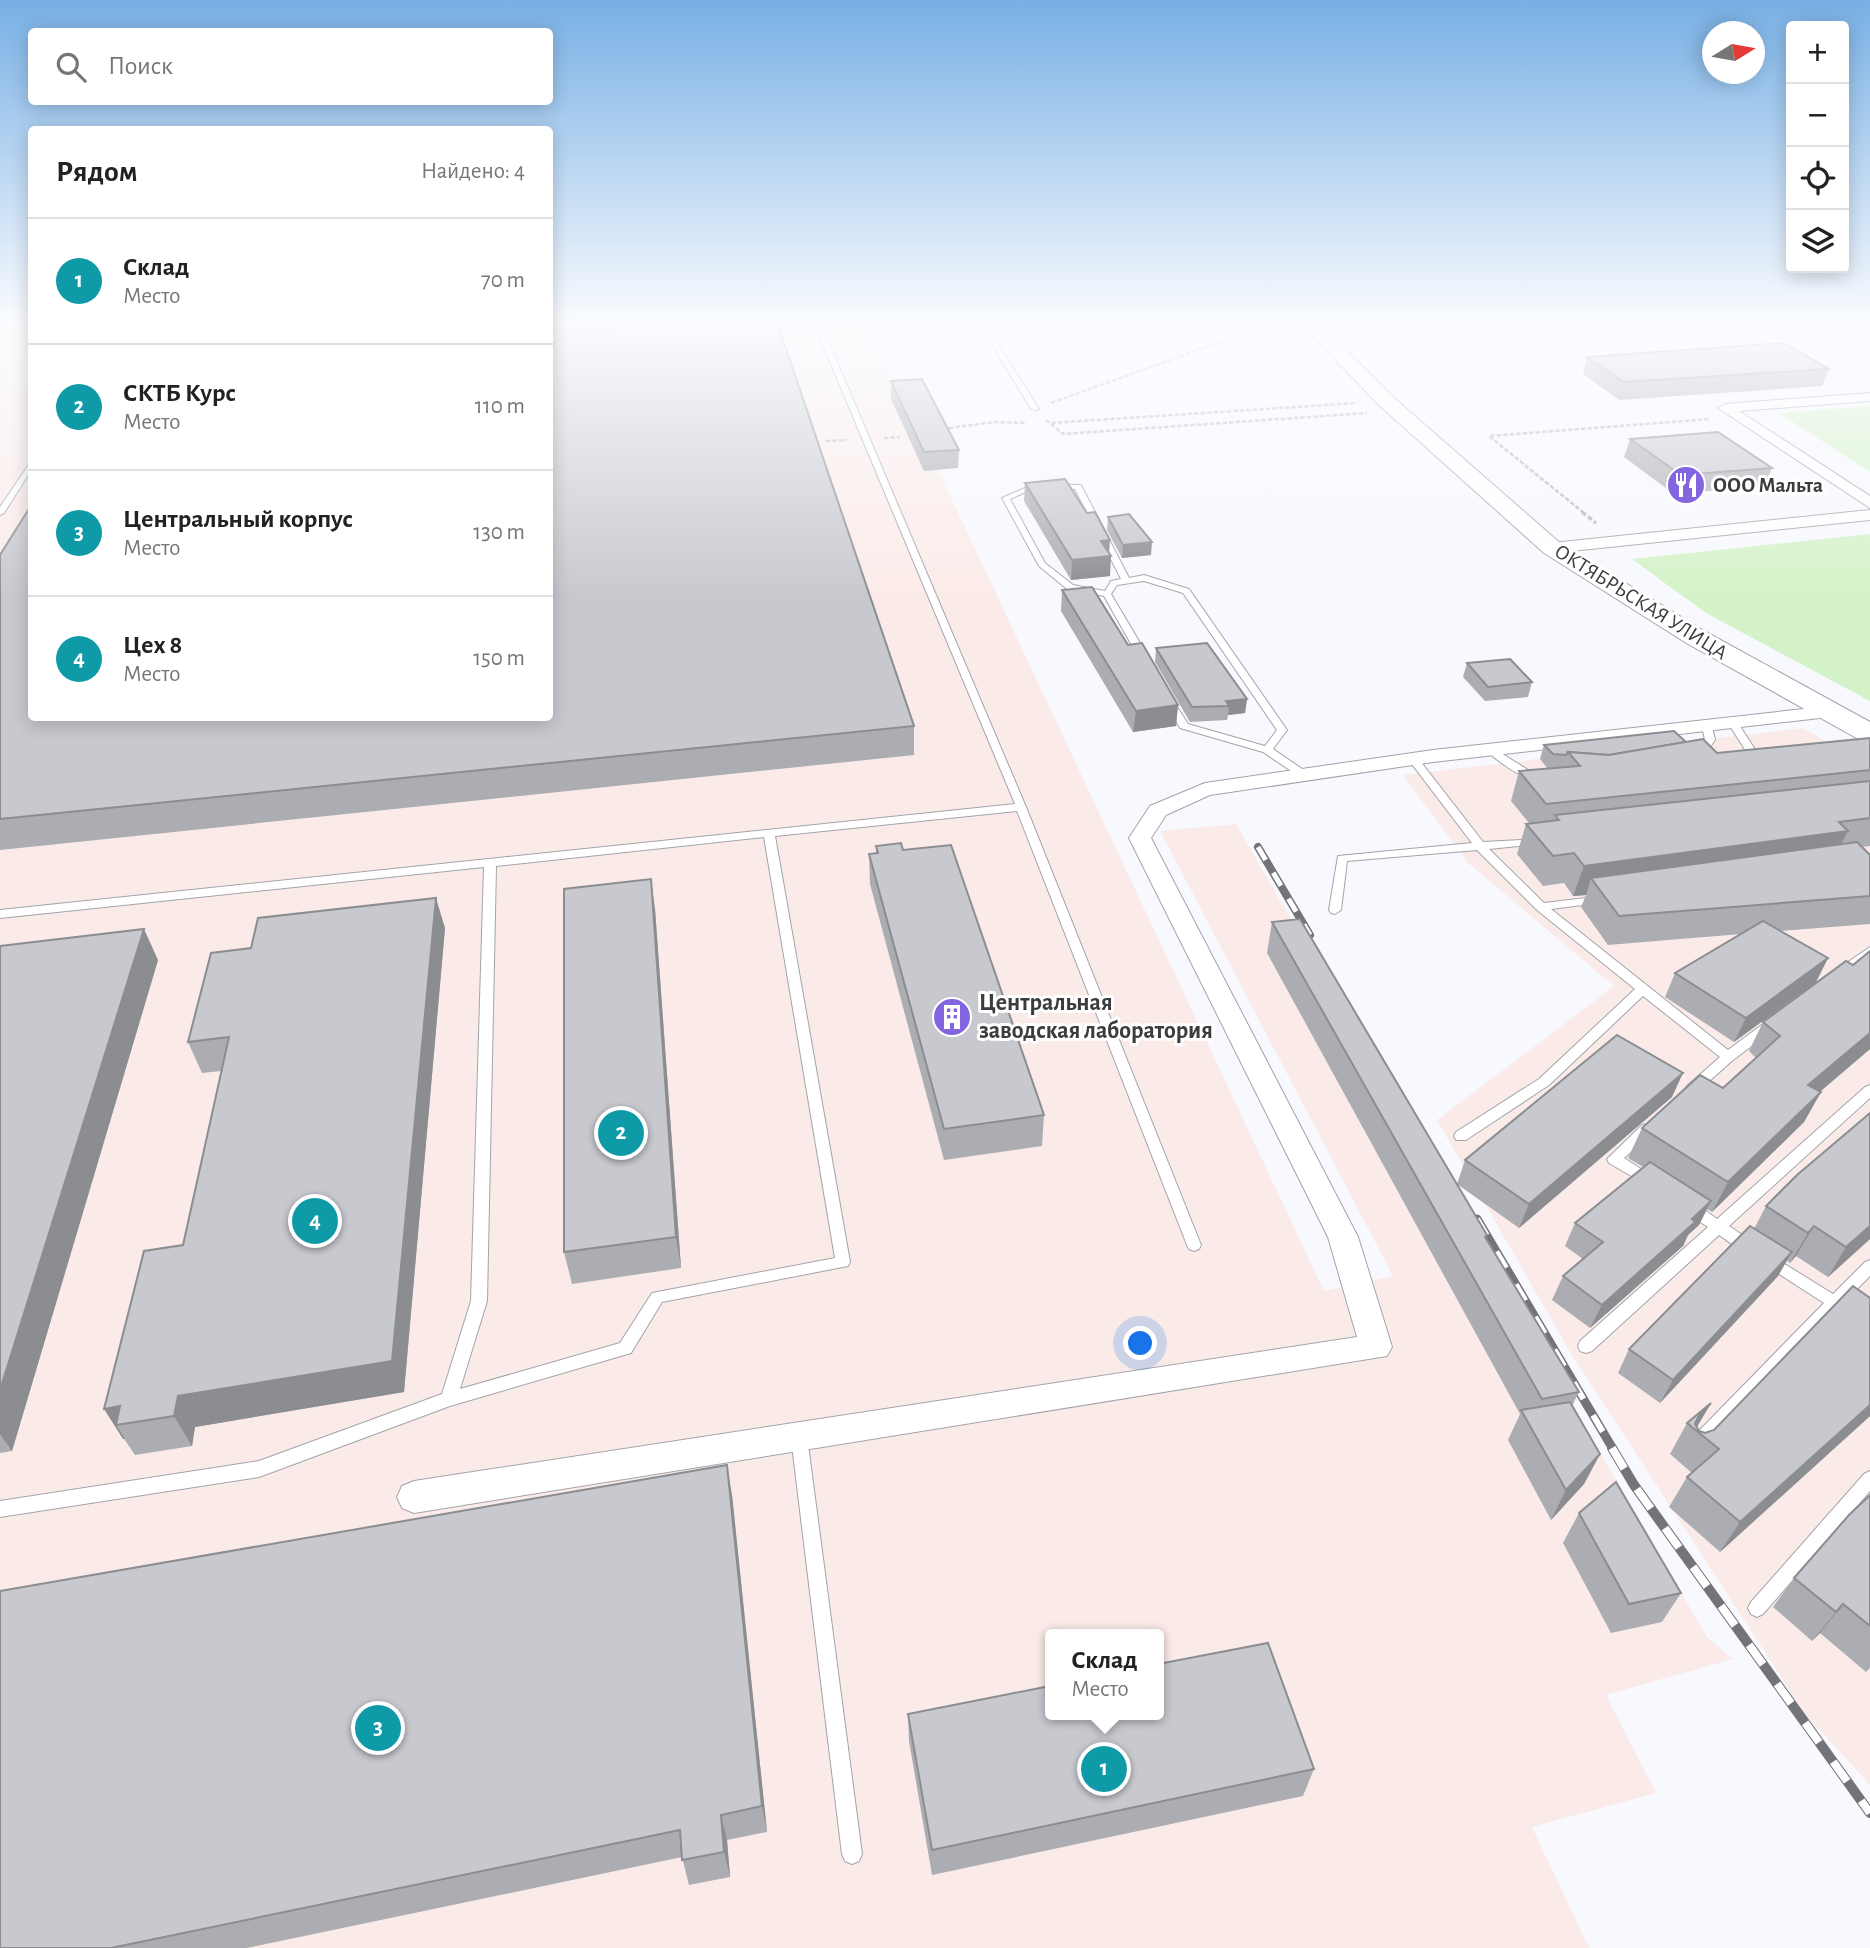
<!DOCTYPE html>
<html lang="ru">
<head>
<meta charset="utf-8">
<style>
	:root { --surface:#fff; --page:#f6f6f6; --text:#222; --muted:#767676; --line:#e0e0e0; --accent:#8465e0 }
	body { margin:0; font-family:"Alegreya Sans",sans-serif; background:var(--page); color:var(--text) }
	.controls { position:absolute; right:21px; top:21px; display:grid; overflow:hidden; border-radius:7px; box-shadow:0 4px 18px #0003 }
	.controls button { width:63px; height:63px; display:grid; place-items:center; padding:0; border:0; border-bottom:2px solid var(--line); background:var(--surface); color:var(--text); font:35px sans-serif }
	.compass { position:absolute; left:1702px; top:21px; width:63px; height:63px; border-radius:50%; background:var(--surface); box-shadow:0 4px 18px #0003; rotate:79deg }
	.you { position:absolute; left:1141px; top:1344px; width:24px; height:24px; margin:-18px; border:5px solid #fff; border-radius:50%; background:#1a73e8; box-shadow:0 0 0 10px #1a73e833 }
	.badge { display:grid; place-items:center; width:46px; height:46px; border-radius:50%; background:var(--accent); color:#fff; font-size:23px; font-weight:700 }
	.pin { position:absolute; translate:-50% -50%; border:4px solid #fff; box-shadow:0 2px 7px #0006 }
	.popup { position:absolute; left:1045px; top:1629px; width:119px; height:91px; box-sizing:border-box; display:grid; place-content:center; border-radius:7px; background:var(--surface); filter:drop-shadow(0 2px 5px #0005); font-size:23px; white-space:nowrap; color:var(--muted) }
	.popup b { font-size:26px; color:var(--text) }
	.popup::after { content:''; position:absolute; left:50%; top:100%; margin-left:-14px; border:14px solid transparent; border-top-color:var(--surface) }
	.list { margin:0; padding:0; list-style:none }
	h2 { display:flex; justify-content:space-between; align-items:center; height:91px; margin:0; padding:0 28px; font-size:30px }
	h2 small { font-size:23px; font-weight:400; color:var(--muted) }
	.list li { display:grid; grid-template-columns:46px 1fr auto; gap:21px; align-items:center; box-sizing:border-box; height:126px; padding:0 28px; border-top:2px solid var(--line) }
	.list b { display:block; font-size:26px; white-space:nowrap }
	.list p { margin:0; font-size:23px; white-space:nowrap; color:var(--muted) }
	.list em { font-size:23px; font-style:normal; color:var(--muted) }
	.icon { flex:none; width:38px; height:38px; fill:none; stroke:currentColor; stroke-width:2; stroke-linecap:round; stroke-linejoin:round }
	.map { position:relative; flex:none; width:1870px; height:1948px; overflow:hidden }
	.search { position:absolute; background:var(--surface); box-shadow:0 4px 18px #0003; left:28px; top:28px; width:525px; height:77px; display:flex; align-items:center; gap:18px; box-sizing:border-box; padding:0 24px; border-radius:7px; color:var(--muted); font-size:26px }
	.panel { position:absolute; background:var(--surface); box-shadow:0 4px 18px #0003; left:28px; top:126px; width:525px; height:595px; border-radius:7px }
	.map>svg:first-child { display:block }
	.industrial { fill:#fbebe8; fill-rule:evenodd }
	.green { fill:#d4f2c7 }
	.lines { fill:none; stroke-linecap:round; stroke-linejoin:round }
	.lane-casing { stroke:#a2a4aa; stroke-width:2 }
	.street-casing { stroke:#a2a4aa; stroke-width:2 }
	.secondary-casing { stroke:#a2a4aa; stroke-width:2 }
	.path-far1 { stroke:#b7b9bd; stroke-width:2.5; stroke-dasharray:4.5 2; stroke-linecap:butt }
	.path { stroke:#b7b9bd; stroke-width:3.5; stroke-dasharray:5 2.5; stroke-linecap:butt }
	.lane { fill:#fff; fill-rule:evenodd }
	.street { fill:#fff; fill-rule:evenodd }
	.secondary { fill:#fff; fill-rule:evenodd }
	.rail-far2-casing { stroke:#737477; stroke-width:8 }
	.rail-far1-casing { stroke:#737477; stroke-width:9 }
	.rail-casing { stroke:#737477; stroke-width:10 }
	.rail-far2 { stroke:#fff; stroke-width:5; stroke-dasharray:15; stroke-linecap:butt }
	.rail-far1 { stroke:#fff; stroke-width:6; stroke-dasharray:19; stroke-linecap:butt }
	.rail { stroke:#fff; stroke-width:8; stroke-dasharray:24; stroke-linecap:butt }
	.wall { fill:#abadb2 }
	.shaded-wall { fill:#8b8d91 }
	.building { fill:#c7c9cf; stroke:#8b8d91; stroke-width:2 }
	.labels { text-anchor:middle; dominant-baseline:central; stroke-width:6; stroke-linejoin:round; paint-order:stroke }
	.far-poi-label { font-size:21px; font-weight:bold; fill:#3b3c3e; stroke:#fff; text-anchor:start }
	.far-street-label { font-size:21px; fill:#3b3c3e; stroke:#fff }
	.poi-label { font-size:24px; font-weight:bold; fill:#3b3c3e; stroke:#fff; text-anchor:start }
</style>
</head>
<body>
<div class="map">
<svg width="1870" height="1948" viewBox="0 0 1870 1948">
	<rect width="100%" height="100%" fill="#f7f9fe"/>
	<g class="industrial">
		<path d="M0 325H31L32 718H550V325H863L938 470 1324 1291 1393 1276 1160 831 1236 824 1707 1637 1733 1659 1606 1695 1656 1793 1532 1827 1589 1948H0ZM1050 1634H1158V1715H1050Z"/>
		<polygon points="1803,728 1870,767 1870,1785 1805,1714 1570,1352 1437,1120 1614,986 1468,863 1403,775"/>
	</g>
	<g class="green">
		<polygon points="1870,406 1870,472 1779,413"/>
		<polygon points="1870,534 1870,701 1706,613 1632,559"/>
	</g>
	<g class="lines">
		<defs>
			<g id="lane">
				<path d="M815 325H821L824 331 1026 807 1201 1245 1199 1249 1194 1251 1189 1249 1187 1245 1017 811 775 836 850 1262 848 1266 662 1302 631 1353 450 1406 259 1477 0 1517V1501L259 1461 442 1394 471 1301 484 867 0 918V910L1015 804 818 333 765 337 762 335 765 333 817 329ZM764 837 835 1258 652 1293 620 1343 460 1389 487 1301 496 866Z"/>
				<polygon points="980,325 986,325 1039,409 1037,410 1031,409"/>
				<polygon points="32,460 32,469 4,513 0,515 0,507"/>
				<path d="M1034 484 1081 485 1129 578 1144 575 1189 589 1287 730 1273 749 1308 773V777H1300L1263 752 1180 728 1164 701 1166 699H1172L1188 724 1265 746 1277 730 1183 593 1144 581 1117 585 1111 594 1149 658 1144 661 1139 658 1104 596 1067 589 1039 566 1002 498ZM1035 488 1075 489 1121 579 1111 581 1105 591 1073 585 1045 563 1010 499Z"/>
				<polygon points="1733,720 1738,723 1763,762 1762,764 1754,764 1753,762 1728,723"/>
				<polygon points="1707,723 1712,726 1715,740 1703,757 1695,757 1694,755 1705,740 1702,726"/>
				<path d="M1490 746 1528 770 1539 772 1540 774C1523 784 1500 761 1486 751L1485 749Z"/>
				<polygon points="1413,756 1417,757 1483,842 1541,839 1543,841 1537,844 1489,849 1544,903 1602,896 1604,899 1602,902 1598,903 1551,909 1728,1050 1763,1024 1773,1024 1774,1027 1773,1030 1733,1060 1697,1092 1687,1092 1685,1089 1687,1086 1720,1057 1643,996 1549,1085 1466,1140 1456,1140 1454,1136 1456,1132 1539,1079 1635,989 1537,910 1477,850 1347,861 1341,910 1335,914 1331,913 1329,910 1338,856 1472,843 1408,759"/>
				<polygon points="1870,947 1870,957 1843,977 1835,977 1833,974 1835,971"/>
				<path d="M1870 1085V1098L1729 1226 1754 1243 1756 1247 1754 1251C1742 1255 1729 1241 1719 1235L1592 1351 1586 1353 1580 1351 1578 1346 1580 1341 1708 1227 1686 1213 1684 1209 1686 1205C1697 1202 1708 1213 1717 1219L1865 1087Z"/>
				<polygon points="1647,1124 1652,1125 1654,1129 1652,1133 1624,1158 1655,1178 1657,1182 1655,1186 1650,1187 1609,1163 1607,1159 1642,1125"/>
				<polygon points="1770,1255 1833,1294 1865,1262 1870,1260 1870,1276 1845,1301 1870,1317 1870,1331 1836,1311 1703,1449 1697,1451 1691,1449 1689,1444 1691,1439 1824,1303 1765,1265 1763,1261 1765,1257"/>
				<polygon points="799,1430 805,1432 807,1437 862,1854 859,1861 852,1864 845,1861 842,1854 791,1437 793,1432"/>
				<polygon points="1870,1471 1870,1491 1763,1614 1757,1617 1751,1614 1748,1608 1751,1602 1864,1474"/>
			</g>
			<g id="street">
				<polygon points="1870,393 1870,401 1739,411 1870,496 1870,508 1718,408 1725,404"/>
				<polygon points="1870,510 1870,520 1552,553 1544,548 1552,543"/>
				<polygon points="1831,706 1838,708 1841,712 1838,716 1433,762 1210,795 1166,815 1151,838 1358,1237 1392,1347 1387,1356 414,1513 402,1508 397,1497 402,1486 414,1481 1357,1337 1328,1237 1129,838 1150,806 1205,783 1433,750"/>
			</g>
			<polygon id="secondary" points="1302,325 1321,325 1393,397 1560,543 1706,632 1870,722 1870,743 1860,740 1688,644 1544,553 1379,405"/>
		</defs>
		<use href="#lane" class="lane-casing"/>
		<use href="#street" class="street-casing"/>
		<use href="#secondary" class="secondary-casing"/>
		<g class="path-far1">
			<polyline points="1051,403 1267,325"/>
			<polyline points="1046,420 1050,423 1357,403"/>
			<polyline points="1051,424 1063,434 1367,413"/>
			<polyline points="949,428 995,422 1025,423"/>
			<polyline points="884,438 900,437"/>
			<polyline points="826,441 847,440"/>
			<polyline points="1584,513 1489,436 1710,419"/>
		</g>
		<polyline class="path" points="1582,512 1596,523"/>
		<use href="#lane" class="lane"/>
		<use href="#street" class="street"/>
		<use href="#secondary" class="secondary"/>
		<defs>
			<polyline id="rail-far2" points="1258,847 1310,935"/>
			<polyline id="rail-far1" points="1477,1219 1613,1449"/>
			<polyline id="rail" points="1612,1448 1634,1485 1870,1813"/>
		</defs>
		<use href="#rail-far2" class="rail-far2-casing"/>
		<use href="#rail-far1" class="rail-far1-casing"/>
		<use href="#rail" class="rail-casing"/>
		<use href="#rail-far2" class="rail-far2"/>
		<use href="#rail-far1" class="rail-far1"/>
		<use href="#rail" class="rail"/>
	</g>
	<g class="wall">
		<polygon points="550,325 778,325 914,726 914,755 0,850 0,555 550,718"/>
		<polygon points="1587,357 1829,369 1822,386 1619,400 1583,374"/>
		<polygon points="891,381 959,450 958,468 924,471 891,399"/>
		<polygon points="1630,439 1772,468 1765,486 1674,494 1624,457"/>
		<polygon points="1025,483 1109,553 1110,576 1071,580 1024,501"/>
		<polygon points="1108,517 1151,555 1122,558 1107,530"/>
		<polygon points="1062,590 1178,705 1176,726 1133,732 1061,611"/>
		<polygon points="1156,648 1247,699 1245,713 1228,715 1227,720 1190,722 1155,662"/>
		<polygon points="1467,663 1532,682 1528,697 1485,701 1463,677"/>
		<polygon points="1870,738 1870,846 1862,847 1870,855 1870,924 1780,931 1828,958 1816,982 1734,1042 1665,997 1675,973 1741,934 1608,945 1581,907 1586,895 1573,896 1564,883 1543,886 1517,854 1526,824 1529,823 1511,801 1519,771 1548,769 1540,759 1544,745 1686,742 1717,753"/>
		<polygon points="876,846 903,850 1044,1115 1042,1146 944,1160 870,884 869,854 876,853"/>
		<polygon points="655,909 681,1268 572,1284 564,1252"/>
		<polygon points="1272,922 1486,1238 1579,1392 1572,1406 1600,1454 1584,1484 1551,1520 1508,1440 1520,1414 1267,953"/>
		<polygon points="445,928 404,1392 195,1427 192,1446 135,1455 104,1409 183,1245 221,1071 202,1073 188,1042"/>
		<polygon points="0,946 158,960 12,1451 0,1453"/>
		<polygon points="1870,951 1870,1049 1820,1092 1821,1092 1804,1122 1712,1212 1707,1209 1699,1225 1688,1235 1683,1246 1590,1328 1552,1300 1563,1276 1583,1259 1565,1246 1575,1223 1643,1167 1628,1158 1642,1128 1723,1088 1756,1058 1749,1051 1763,1022 1853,965"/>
		<polygon points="1672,1097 1519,1228 1457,1184 1465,1160"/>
		<polygon points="1766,1206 1870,1239 1828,1277 1796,1256 1790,1263 1787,1260 1778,1276 1660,1403 1618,1373 1629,1349 1754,1229"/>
		<polygon points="1870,1298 1870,1416 1720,1552 1669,1507 1687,1477 1692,1473 1670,1454 1687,1423 1711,1403 1697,1427 1699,1431 1705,1433 1714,1430"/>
		<polygon points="732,1495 767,1832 727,1840 730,1877 689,1885 682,1857 247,1948 0,1948"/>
		<polygon points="1870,1495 1870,1668 1866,1672 1820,1633 1812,1641 1773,1607 1794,1578"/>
		<polygon points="1579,1513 1681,1593 1662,1622 1611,1633 1563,1543"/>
		<polygon points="908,1714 1314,1769 1303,1796 932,1875 909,1741"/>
	</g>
	<g class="shaded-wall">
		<polygon points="1110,540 1109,556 1111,556 1110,576 1071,580 1072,560 1101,541"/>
		<polygon points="1152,542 1151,555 1122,558 1123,545"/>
		<polygon points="1247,699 1245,713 1228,715 1229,706 1226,701"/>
		<polygon points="1178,705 1176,726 1133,732 1136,711"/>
		<polygon points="1848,831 1833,860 1591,878 1586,895 1573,896 1584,866"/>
		<polygon points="651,879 655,909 681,1268 676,1237"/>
		<polygon points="436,898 445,928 404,1392 195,1427 192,1446 174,1416 178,1396"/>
		<polygon points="144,929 158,960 12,1451 0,1434 0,1390"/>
		<polygon points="1828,958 1816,982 1734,1042 1746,1018"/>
		<polygon points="1870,1033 1870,1049 1792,1115 1808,1085"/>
		<polygon points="1683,1073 1672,1097 1519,1228 1529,1204"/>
		<polygon points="1821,1092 1804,1122 1712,1212 1728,1182"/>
		<polygon points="1711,1201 1699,1225 1688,1235 1683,1246 1590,1328 1602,1305"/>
		<polygon points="1814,1226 1796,1256 1790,1263 1808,1233"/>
		<polygon points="1870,1226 1870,1239 1828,1277 1846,1247"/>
		<polygon points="1792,1252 1778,1276 1660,1403 1673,1380"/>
		<polygon points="1711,1403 1695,1430 1692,1427 1698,1417"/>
		<polygon points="1870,1405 1870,1416 1720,1552 1740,1522"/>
		<polygon points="120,1406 116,1425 125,1439 123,1439 104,1409"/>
		<polygon points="1600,1454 1584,1484 1551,1520 1566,1490"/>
		<polygon points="727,1465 732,1495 767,1832 762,1806"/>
		<polygon points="1843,1604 1820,1633 1812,1641 1836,1612"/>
		<polygon points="721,1815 727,1840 730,1877 724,1852"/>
	</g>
	<g class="building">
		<polygon points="663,325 778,325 914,726 0,819 0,555 32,504 32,718 550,718 550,332"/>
		<polygon points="1784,343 1829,369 1624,382 1587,357"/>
		<polygon points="922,379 959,450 924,452 891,381"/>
		<polygon points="1718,432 1772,468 1681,475 1630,439"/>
		<polygon points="1065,479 1087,513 1095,512 1110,540 1101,541 1111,556 1072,560 1025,483"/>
		<polygon points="1129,514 1152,542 1123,545 1108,517"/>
		<polygon points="1092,587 1128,645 1142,643 1178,705 1136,711 1062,590"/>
		<polygon points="1207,643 1247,699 1226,701 1229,706 1192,707 1156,648"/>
		<polygon points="1510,659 1532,682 1488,687 1467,663"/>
		<polygon points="1674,731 1686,742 1609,755 1568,752 1566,755 1553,754 1544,745"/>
		<polygon points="1870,738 1870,770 1546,804 1519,771 1580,766 1568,752 1609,755 1703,739 1717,753"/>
		<polygon points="1870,781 1870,818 1839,822 1848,831 1584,866 1574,853 1553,856 1526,824 1559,820 1555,815"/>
		<polygon points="1857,842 1870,855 1870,896 1619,916 1591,878"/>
		<polygon points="901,843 903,850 951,845 1044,1115 944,1129 869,854 878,853 876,846"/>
		<polygon points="651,879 676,1237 564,1252 564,889"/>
		<polygon points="436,898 392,1361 178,1396 174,1416 116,1425 120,1406 104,1409 144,1251 183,1245 229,1037 188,1042 211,953 251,948 258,918"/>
		<polygon points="1300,919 1487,1235 1485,1237 1579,1392 1542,1399 1272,922"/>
		<polygon points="1763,921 1828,958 1746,1018 1675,973"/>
		<polygon points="144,929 0,1390 0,946"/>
		<polygon points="1870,951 1870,1033 1808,1085 1821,1092 1728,1182 1642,1128 1700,1075 1723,1088 1780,1036 1763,1022 1846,961 1853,965"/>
		<polygon points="1617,1035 1683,1073 1529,1204 1465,1160"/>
		<polygon points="1870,1113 1870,1226 1846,1247 1814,1226 1808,1233 1766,1206 1797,1175"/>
		<polygon points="1650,1162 1711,1201 1692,1219 1695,1222 1602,1305 1563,1276 1603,1242 1575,1223"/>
		<polygon points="1750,1226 1792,1252 1673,1380 1629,1349"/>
		<polygon points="1853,1286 1870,1298 1870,1405 1740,1522 1687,1477 1719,1449 1687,1423 1711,1403 1698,1417 1695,1424 1699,1431 1705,1433 1714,1430"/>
		<polygon points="1570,1402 1600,1454 1566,1490 1521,1410"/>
		<polygon points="727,1465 762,1806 721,1815 724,1852 682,1860 680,1830 111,1948 0,1948 0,1591"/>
		<polygon points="1616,1482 1681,1593 1629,1604 1579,1513"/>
		<polygon points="1870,1495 1870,1626 1843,1604 1836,1612 1794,1578 1849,1515"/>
		<polygon points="1268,1643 1314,1769 932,1850 908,1714 1050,1686 1050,1715 1158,1715 1158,1664"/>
	</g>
	<linearGradient id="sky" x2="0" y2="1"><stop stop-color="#77afe4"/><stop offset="0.54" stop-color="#fbfcff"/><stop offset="1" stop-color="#fbfcff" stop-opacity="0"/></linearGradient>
	<rect width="1870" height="598" fill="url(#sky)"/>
	<defs>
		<symbol id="restaurant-disc" viewBox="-11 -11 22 22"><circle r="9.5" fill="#8465e0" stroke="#fff"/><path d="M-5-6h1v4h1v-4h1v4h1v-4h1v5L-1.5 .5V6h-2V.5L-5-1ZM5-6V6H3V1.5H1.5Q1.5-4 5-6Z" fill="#fff"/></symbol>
		<symbol id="building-disc" viewBox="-11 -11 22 22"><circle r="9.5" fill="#8465e0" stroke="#fff"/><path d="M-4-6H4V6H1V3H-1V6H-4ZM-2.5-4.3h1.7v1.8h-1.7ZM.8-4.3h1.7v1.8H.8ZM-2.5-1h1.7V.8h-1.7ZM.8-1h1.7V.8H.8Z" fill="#fff"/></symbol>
	</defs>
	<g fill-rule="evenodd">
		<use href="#restaurant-disc" x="1664" y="463" width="44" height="44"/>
		<use href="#building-disc" x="930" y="995" width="44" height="44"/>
	</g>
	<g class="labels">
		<g class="far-poi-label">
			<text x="1713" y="485">ООО Мальта</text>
		</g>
		<g class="far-street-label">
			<text transform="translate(1641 602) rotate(32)">ОКТЯБРЬСКАЯ УЛИЦА</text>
		</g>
		<g class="poi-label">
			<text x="979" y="1003">Центральная<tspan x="979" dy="28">заводская лаборатория</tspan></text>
		</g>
	</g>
</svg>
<div class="controls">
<button>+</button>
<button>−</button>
<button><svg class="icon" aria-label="locate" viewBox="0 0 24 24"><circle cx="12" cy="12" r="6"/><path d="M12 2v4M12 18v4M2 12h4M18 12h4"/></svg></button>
<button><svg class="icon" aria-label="layers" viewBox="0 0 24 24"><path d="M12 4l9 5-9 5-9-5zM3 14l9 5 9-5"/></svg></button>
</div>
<svg class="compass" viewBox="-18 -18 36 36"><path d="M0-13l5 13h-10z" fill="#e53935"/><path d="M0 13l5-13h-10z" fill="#767676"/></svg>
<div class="you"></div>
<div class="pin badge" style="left:1104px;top:1769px;background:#0f9aa8">1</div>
<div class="popup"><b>Склад</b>Место</div>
<div class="pin badge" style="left:621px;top:1133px;background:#0f9aa8">2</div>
<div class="pin badge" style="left:378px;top:1728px;background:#0f9aa8">3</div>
<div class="pin badge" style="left:315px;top:1221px;background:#0f9aa8">4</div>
<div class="search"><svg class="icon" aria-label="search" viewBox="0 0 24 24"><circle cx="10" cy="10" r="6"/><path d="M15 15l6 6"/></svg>Поиск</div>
<section class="panel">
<h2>Рядом<small>Найдено: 4</small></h2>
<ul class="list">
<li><span class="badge" style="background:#0f9aa8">1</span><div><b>Склад</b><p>Место</p></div><em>70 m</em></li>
<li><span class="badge" style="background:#0f9aa8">2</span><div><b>СКТБ Курс</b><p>Место</p></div><em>110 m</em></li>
<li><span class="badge" style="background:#0f9aa8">3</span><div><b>Центральный корпус</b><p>Место</p></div><em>130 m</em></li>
<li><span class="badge" style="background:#0f9aa8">4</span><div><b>Цех 8</b><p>Место</p></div><em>150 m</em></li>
</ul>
</section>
</div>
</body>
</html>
